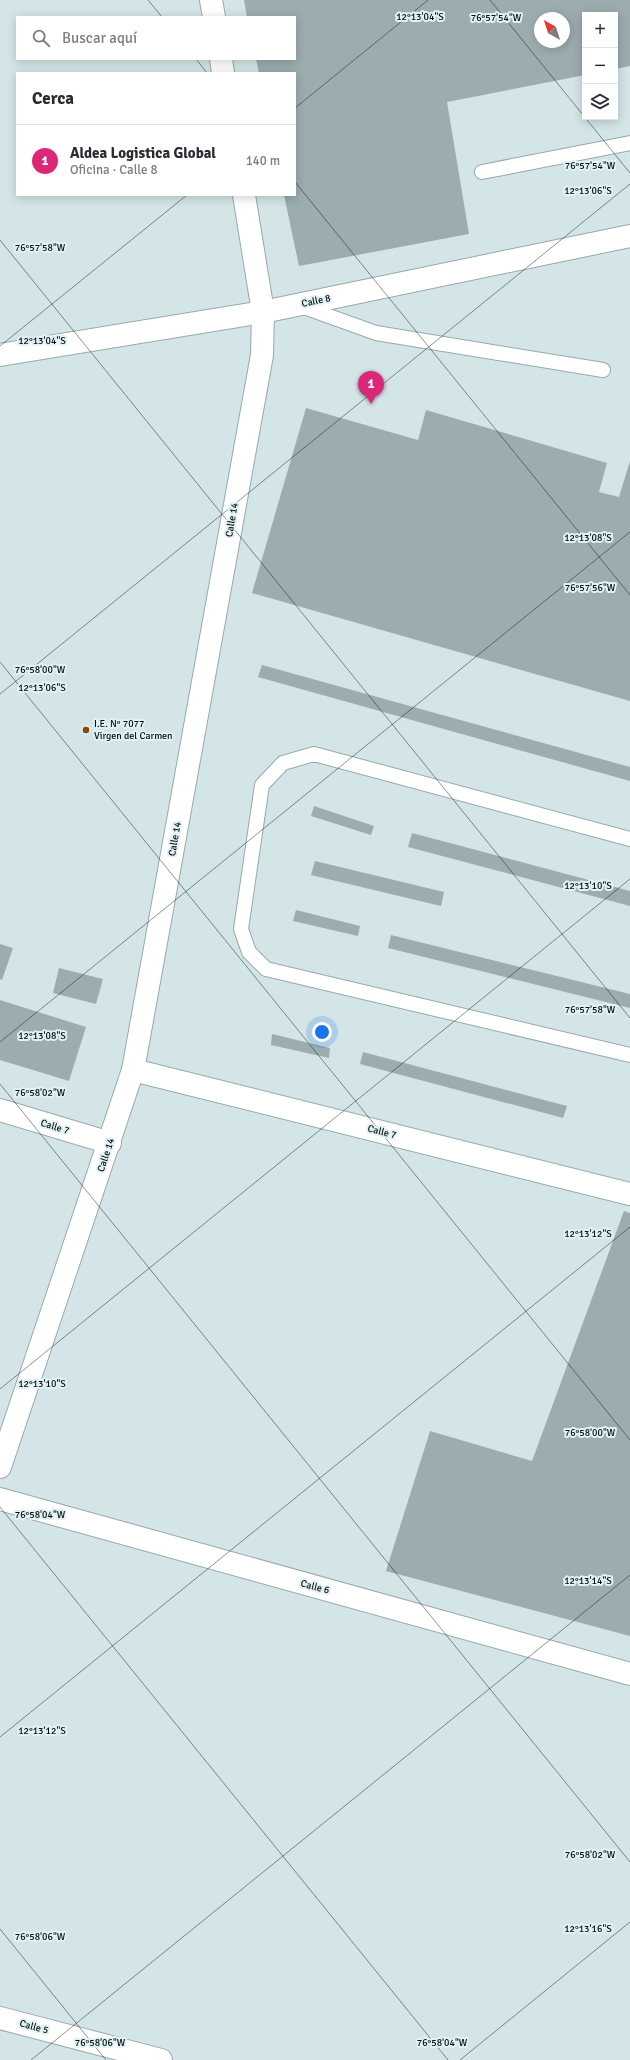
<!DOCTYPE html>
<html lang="es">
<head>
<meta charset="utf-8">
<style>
	:root { --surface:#fff; --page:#f2f2f3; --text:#2b2b33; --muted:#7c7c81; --line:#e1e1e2; --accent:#db2777 }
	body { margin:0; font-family:Signika,sans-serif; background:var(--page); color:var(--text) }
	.controls { position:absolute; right:12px; top:12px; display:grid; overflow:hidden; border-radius:0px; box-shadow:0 2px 10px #0003 }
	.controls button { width:36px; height:36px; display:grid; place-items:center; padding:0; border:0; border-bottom:1px solid var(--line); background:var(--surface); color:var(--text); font:20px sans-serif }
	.compass { position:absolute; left:534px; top:12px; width:36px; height:36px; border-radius:50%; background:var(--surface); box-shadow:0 2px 10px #0003; rotate:321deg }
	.you { position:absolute; left:322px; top:1032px; width:14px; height:14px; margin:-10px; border:3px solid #fff; border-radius:50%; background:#1a73e8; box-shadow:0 0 0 6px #1a73e833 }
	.badge { display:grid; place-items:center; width:26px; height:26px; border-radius:50%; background:var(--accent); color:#fff; font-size:13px; font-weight:700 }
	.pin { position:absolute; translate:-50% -33px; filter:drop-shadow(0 1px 2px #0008) }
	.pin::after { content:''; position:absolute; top:21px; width:14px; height:12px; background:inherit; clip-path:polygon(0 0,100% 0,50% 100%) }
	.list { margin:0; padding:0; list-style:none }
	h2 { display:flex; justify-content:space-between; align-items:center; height:52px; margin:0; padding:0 16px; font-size:17px }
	h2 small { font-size:13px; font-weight:400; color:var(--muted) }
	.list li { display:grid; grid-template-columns:26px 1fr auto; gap:12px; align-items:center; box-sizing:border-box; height:72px; padding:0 16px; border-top:1px solid var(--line) }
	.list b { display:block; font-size:15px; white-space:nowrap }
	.list p { margin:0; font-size:13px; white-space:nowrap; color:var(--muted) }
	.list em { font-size:13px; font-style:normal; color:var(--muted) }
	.icon { flex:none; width:22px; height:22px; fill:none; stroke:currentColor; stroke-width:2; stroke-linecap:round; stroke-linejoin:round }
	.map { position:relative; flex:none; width:630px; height:2060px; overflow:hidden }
	.search { position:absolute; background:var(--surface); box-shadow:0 2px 10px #0003; left:16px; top:16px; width:280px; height:44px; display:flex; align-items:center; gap:10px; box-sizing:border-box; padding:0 14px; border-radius:0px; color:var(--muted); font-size:15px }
	.panel { position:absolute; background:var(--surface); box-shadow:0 2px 10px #0003; left:16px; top:72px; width:280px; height:124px; border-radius:0px }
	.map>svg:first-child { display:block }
	.building { fill:#9cadaf; fill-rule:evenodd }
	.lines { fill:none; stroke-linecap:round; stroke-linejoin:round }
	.service-casing { stroke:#98a9ab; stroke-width:16 }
	.minor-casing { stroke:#98a9ab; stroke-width:24 }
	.service { stroke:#fff; stroke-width:14 }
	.minor { stroke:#fff; stroke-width:22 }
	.ticks { fill:none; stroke:#090f10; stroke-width:1; stroke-opacity:0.45 }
	.poi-dot { fill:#844706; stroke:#e1f2f5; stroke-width:1.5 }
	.labels { text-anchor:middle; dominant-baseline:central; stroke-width:4; stroke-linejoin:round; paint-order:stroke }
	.street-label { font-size:10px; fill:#090f10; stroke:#e1f2f5 }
	.poi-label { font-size:10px; fill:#090f10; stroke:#e1f2f5; text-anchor:start }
	.ticks-label { font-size:10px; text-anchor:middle; fill:#090f10; stroke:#e1f2f5; stroke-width:4; stroke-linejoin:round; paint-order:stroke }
</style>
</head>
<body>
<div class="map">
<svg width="630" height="2060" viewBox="0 0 630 2060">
	<rect width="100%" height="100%" fill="#d4e5e8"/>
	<g class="building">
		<path d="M244 0H630V66L615 69V15H585V75L447 102 469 234 299 266 284 195H295V73H259L256 59H295V17H247ZM540 18H564V42H540Z"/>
		<polygon points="306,408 418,440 426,410 607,463 599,492 619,497 630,461 630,701 252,593"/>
		<polygon points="262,665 630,767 630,781 258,677"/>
		<polygon points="314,806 374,826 371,835 311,816"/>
		<polygon points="412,833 630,891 630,906 408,847"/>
		<polygon points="315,861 444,892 441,906 311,875"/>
		<polygon points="296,910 360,926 358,936 293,921"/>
		<polygon points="391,935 630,994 630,1008 388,948"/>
		<polygon points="0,944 13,948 2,980 0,979"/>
		<polygon points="59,968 103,979 96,1004 53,993"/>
		<polygon points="0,1000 86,1027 69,1081 0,1060"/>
		<polygon points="272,1034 330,1048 329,1058 271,1045"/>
		<polygon points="363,1052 567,1106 563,1118 360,1064"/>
		<polygon points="624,1211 630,1213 630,1636 386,1571 430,1431 532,1461"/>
	</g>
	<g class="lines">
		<defs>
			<g id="service">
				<polyline points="482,172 630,143"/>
				<polyline points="301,306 376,333 603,370"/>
				<polyline points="630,839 314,754 283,763 262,785 241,929 249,952 266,969 630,1055"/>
			</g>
			<g id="minor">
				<polyline points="211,0 214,17"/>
				<polyline points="221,59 223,73"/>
				<polyline points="0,355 263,312 630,236"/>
				<polyline points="133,1070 630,1194"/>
				<polyline points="0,1110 110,1143"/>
				<polyline points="0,1467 133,1070 262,355 263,312 244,195"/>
				<polyline points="0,1499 630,1674"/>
				<polyline points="0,2018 161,2060"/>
			</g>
		</defs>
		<use href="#service" class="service-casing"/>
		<use href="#minor" class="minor-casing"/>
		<use href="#service" class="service"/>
		<use href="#minor" class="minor"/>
	</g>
	<path class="ticks" d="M148 0 162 17M490 0 630 173M196 59 207 73M295 108 428 0M295 182 630 595M0 240 630 1018M0 346 187 195M0 662 630 1440M0 694 630 184M0 1042 630 532M0 1084 630 1862M0 1389 630 879M0 1507 448 2060M0 1737 630 1227M0 1929 106 2060M31 2060 630 1575M460 2060 630 1922"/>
	<circle class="poi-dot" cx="86" cy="730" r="4"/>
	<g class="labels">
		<g class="street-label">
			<text transform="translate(316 301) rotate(-12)">Calle 8</text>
			<text transform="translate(232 520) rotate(-80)">Calle 14</text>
			<text transform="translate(175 839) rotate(-80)">Calle 14</text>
			<text transform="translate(55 1127) rotate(17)">Calle 7</text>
			<text transform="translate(382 1132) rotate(14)">Calle 7</text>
			<text transform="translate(106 1155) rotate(-72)">Calle 14</text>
			<text transform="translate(315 1587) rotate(15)">Calle 6</text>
			<text transform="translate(34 2027) rotate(15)">Calle 5</text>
		</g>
		<g class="poi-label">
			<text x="94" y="724">I.E. N° 7077<tspan x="94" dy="12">Virgen del Carmen</tspan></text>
		</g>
	</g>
	<g class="ticks-label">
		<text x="420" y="20">12°13'04"S</text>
		<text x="496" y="21">76°57'54"W</text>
		<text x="590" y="169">76°57'54"W</text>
		<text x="588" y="194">12°13'06"S</text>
		<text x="40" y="251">76°57'58"W</text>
		<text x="42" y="344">12°13'04"S</text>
		<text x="588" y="541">12°13'08"S</text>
		<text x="590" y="591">76°57'56"W</text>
		<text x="40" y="673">76°58'00"W</text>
		<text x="42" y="691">12°13'06"S</text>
		<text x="588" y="889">12°13'10"S</text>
		<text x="590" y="1013">76°57'58"W</text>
		<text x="42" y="1039">12°13'08"S</text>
		<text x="40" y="1096">76°58'02"W</text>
		<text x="588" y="1237">12°13'12"S</text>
		<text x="42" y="1387">12°13'10"S</text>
		<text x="590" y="1436">76°58'00"W</text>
		<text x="40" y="1518">76°58'04"W</text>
		<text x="588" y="1584">12°13'14"S</text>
		<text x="42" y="1734">12°13'12"S</text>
		<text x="590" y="1858">76°58'02"W</text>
		<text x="588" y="1932">12°13'16"S</text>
		<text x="40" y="1940">76°58'06"W</text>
		<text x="100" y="2046">76°58'06"W</text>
		<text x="442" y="2046">76°58'04"W</text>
	</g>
</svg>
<div class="controls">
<button>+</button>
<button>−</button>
<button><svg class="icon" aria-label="layers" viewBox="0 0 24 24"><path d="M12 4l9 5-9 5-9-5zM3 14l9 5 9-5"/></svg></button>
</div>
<svg class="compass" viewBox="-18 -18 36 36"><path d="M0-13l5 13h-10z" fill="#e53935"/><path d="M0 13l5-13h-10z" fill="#7c7c81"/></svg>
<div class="you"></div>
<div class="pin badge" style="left:371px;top:404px">1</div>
<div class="search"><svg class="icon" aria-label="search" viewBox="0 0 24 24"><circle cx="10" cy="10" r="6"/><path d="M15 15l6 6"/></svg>Buscar aquí</div>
<section class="panel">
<h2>Cerca<small></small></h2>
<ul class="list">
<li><span class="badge">1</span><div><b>Aldea Logistica Global</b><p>Oficina · Calle 8</p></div><em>140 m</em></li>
</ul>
</section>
</div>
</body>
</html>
